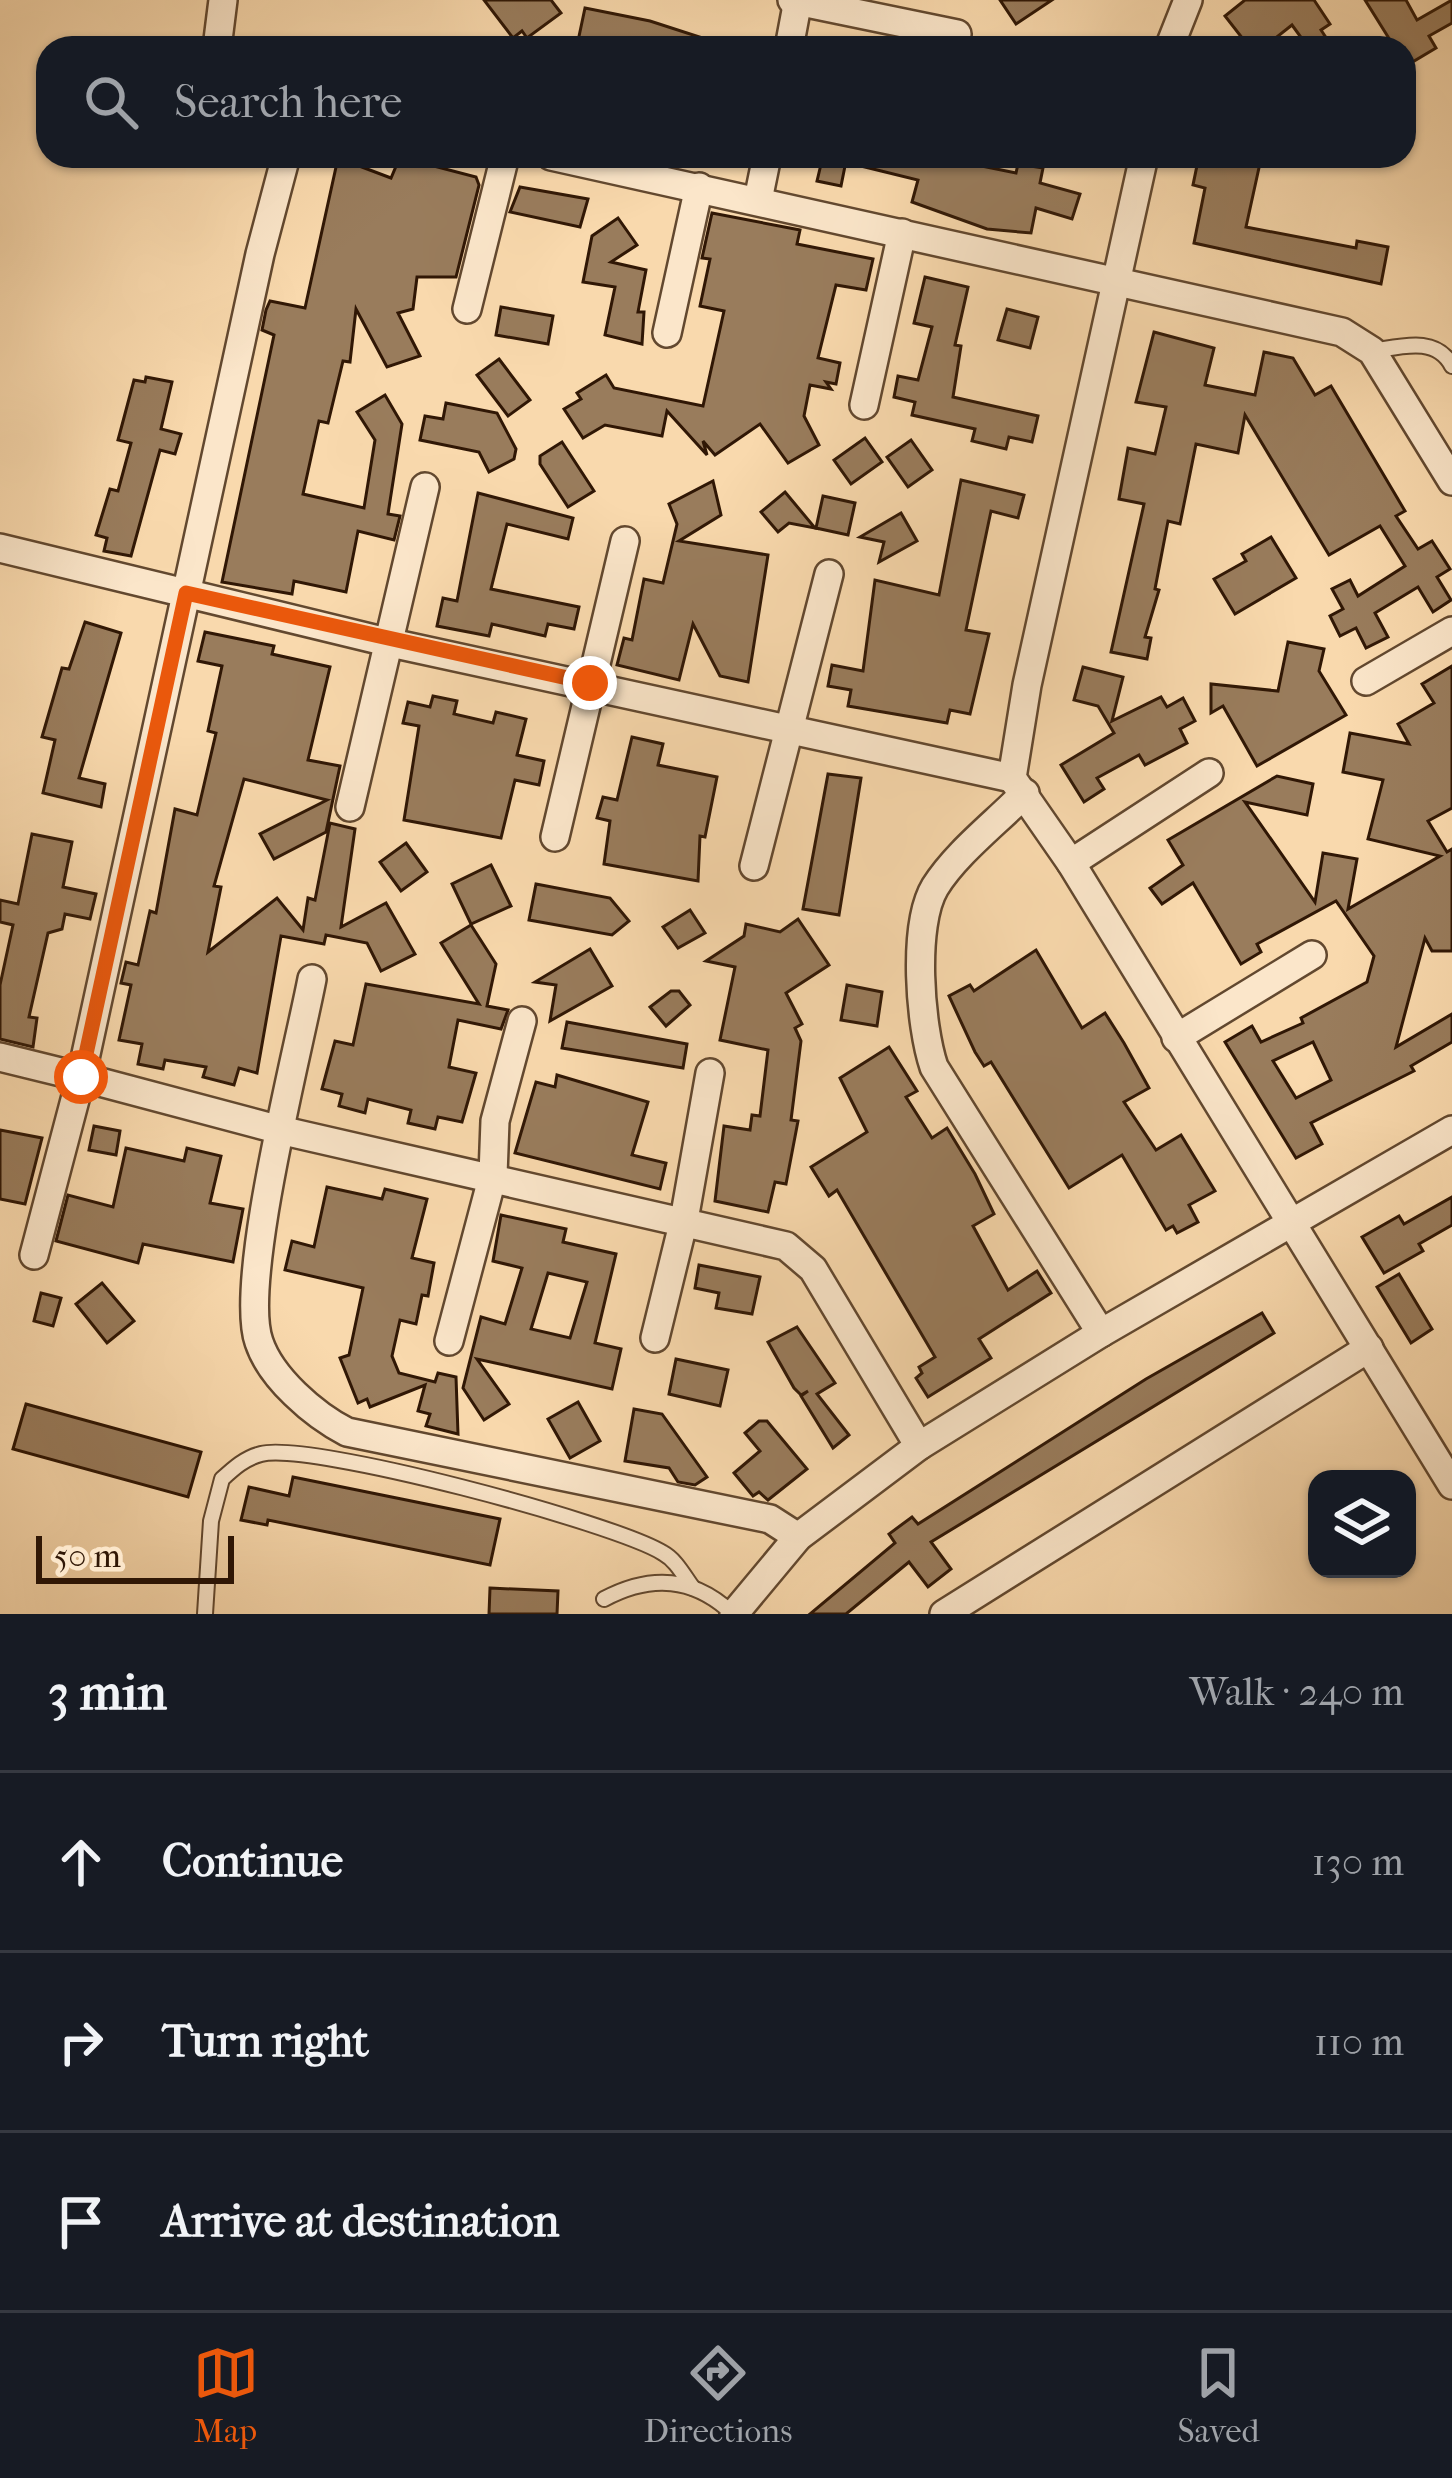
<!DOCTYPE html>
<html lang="en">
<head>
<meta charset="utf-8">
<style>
	:root { --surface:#171b24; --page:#20242c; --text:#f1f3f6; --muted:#9ea1a6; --line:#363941; --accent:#ea580c }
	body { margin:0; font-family:"IM FELL French Canon",serif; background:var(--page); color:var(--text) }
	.controls { position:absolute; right:36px; bottom:36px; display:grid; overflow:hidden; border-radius:24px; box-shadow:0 3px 9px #0004 }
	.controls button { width:108px; height:108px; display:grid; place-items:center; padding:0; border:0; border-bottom:3px solid var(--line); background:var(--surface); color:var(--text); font:60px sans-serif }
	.scale { position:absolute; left:36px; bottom:30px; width:198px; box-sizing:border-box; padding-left:12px; border:6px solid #301705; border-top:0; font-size:33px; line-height:42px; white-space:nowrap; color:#301705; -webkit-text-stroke:9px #fbe6ca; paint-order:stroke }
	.stop { position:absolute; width:36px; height:36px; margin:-27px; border:9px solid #ea580c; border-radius:50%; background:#fff }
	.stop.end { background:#ea580c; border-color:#fff; box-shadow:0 3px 12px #0008 }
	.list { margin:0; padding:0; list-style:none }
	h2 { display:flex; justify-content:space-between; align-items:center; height:156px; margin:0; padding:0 48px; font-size:51px }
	h2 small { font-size:39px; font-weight:400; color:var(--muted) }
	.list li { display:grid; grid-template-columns:78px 1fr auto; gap:36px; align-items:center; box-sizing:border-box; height:180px; padding:0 48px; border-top:3px solid var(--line) }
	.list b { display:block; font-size:45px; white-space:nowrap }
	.list em { font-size:39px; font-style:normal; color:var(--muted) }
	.icon { flex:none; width:66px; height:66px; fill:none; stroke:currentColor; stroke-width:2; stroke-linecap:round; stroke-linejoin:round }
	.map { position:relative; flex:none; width:1452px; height:1614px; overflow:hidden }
	.search { position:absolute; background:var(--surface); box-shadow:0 3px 9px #0004; left:36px; right:36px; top:36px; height:132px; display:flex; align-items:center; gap:30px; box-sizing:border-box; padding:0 42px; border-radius:36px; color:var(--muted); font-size:45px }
	.sheet { height:696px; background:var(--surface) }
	nav { display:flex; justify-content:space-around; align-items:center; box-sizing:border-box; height:168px; border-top:3px solid var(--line); background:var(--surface); font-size:33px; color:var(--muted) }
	nav a { display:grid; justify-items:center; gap:6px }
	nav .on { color:var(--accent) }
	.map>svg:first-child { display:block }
	.building { fill:#997c5c; stroke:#301705; stroke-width:3; fill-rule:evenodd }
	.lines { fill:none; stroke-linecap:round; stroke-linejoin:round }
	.lane-casing { stroke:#62482f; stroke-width:18 }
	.street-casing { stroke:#62482f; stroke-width:32 }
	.lane { stroke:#fbe6ca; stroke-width:14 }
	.street { stroke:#fbe6ca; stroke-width:27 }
	.route { stroke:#ea580c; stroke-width:15 }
</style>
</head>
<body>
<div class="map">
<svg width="1452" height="1614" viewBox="0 0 1452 1614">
	<rect width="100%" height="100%" fill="#f9d9ad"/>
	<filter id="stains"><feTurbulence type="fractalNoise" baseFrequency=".00167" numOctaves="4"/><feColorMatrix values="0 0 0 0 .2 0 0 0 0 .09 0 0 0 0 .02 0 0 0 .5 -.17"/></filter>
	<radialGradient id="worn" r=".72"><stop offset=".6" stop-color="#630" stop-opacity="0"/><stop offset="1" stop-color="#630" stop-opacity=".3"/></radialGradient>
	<g class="building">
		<polygon points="484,0 551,0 561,13 527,38 522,31 513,38"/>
		<polygon points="1000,0 1052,0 1016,24"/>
		<polygon points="1245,0 1314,0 1330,24 1321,30 1325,36 1308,47 1292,25 1263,48 1250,48 1225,16"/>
		<polygon points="1365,0 1406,0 1417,20 1452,0 1452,23 1429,36 1436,48 1404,67 1404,48 1395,48"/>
		<polygon points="585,8 650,21 712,41 711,48 614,48 578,41"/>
		<polygon points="823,156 847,156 841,186 817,181"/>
		<polygon points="858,156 974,156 972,164 1016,173 1018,164 1043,168 1040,183 1080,194 1072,219 1036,208 1031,233 987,229 912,202 918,180 857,165"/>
		<polygon points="1199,156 1260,163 1246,227 1356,248 1357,241 1388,247 1381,284 1194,243 1205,188 1193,185"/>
		<polygon points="338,158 391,178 397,164 430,165 476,177 479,185 456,277 417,277 413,309 398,313 420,356 387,367 356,309 350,362 343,361 328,423 319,421 303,494 364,508 375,440 357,412 385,395 402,424 388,514 400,516 394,540 358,531 346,592 294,581 292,594 222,582 274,335 262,330 266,310 270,301 305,308"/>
		<polygon points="520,187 588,199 580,227 510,212"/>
		<polygon points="712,213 800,230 797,244 873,259 866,290 836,285 818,358 840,363 836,384 826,382 831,389 810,385 804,416 819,445 788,463 760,424 715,455 703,441 707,455 667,411 662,436 605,425 583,438 564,409 581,399 577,393 606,375 614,388 703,406 724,311 700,306 710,259 702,258"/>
		<polygon points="618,218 637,245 611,262 646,270 638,312 644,312 642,344 605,335 615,287 583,282 592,236"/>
		<polygon points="925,277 968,287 955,345 961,346 953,397 1038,416 1032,442 1009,437 1006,449 972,441 975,429 912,415 915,402 894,397 898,376 918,380 932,327 914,323"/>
		<polygon points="501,307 553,316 548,344 496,335"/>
		<polygon points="1007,309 1038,317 1030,348 998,340"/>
		<polygon points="1154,332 1214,348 1205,385 1255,395 1264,352 1293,358 1315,395 1331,386 1405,511 1396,516 1418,549 1432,541 1450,569 1437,577 1451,600 1433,612 1418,587 1375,613 1388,637 1366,648 1356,628 1340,636 1330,616 1343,609 1332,589 1350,580 1358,596 1405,566 1380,526 1329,555 1245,415 1238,453 1196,444 1180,524 1168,521 1155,589 1159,590 1145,637 1151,638 1147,659 1111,652 1144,504 1119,499 1128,448 1155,454 1166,407 1136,402"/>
		<polygon points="499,359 530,400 508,416 477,375"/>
		<polygon points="146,377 172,382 161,429 181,434 175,454 160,450 131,556 104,551 107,538 96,535 110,489 118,491 131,443 118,440 134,380 145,382"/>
		<polygon points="446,403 497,413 516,449 514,459 489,472 479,452 420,440 425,416 443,419"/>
		<polygon points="865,438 882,462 851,484 834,460"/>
		<polygon points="911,440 932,470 908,487 887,457"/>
		<polygon points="562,442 594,491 568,507 540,464 540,456"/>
		<polygon points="961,480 1024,495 1018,518 991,511 966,630 989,634 970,714 950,710 947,723 848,706 851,690 828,686 832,665 863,671 875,580 939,595"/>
		<polygon points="713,481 721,515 679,541 768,555 748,682 720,676 693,624 679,680 617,665 624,638 632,640 644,579 663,583 677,524 669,504"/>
		<polygon points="785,492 815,528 789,523 778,532 761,512"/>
		<polygon points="478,493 573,518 568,539 507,524 491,589 579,607 574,629 548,624 545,636 492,624 489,636 437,626 443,598 457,601"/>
		<polygon points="823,496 855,503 848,535 816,528"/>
		<polygon points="901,513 917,541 879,562 884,542 860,537"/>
		<polygon points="1271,537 1296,578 1235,614 1214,579 1246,561 1242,554"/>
		<polygon points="85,622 121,633 79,778 105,784 101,807 43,793 55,740 42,737 62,668 69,669"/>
		<polygon points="205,632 274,646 272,654 330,667 308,760 340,766 326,832 274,859 260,834 327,800 244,779 214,886 221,887 208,952 277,898 303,930 308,898 315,900 330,823 355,829 341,927 386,903 415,954 381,971 367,943 326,935 324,944 281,936 257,1073 239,1068 234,1085 203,1077 206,1067 165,1060 163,1069 138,1064 142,1044 119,1040 131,985 121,983 126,962 138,965 150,911 156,913 175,809 197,815 216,733 208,731 222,666 198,661"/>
		<polygon points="1288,642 1324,649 1319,671 1346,715 1257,766 1223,706 1211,713 1211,684 1278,691"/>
		<path d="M1452 666V808L1428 821 1447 852 1452 849V951H1432L1425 938 1396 1047 1452 1014V1042L1411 1066 1414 1071 1311 1123 1322 1144 1296 1158 1225 1042 1252 1026 1261 1042 1303 1023 1301 1018 1367 982 1374 956 1336 901 1257 944 1261 952 1241 964 1193 883 1162 904 1150 888 1183 865 1168 840 1277 776 1313 784 1307 815 1245 802 1315 902 1323 853 1357 859 1348 909 1440 856 1368 839 1383 780 1343 772 1350 733 1409 744 1398 724 1434 703 1422 684ZM1313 1042 1331 1080 1296 1098 1273 1061Z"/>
		<polygon points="1083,667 1123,677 1112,721 1161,697 1167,707 1183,698 1195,721 1180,729 1187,743 1145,765 1139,755 1097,778 1104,789 1084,802 1061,765 1114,733 1098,706 1074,700"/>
		<polygon points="433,696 457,701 454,714 493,723 496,712 526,719 517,755 544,761 539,785 515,780 501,838 404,820 419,726 403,723 408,702 430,707"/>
		<polygon points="632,737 663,744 658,765 717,777 705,837 700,836 698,881 604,864 610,821 597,818 603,797 617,800"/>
		<polygon points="828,774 861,778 839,915 803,909"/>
		<polygon points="32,834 72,842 63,887 96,894 90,919 65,914 62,929 48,933 29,1017 37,1018 33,1047 0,1039 0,985 13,925 0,922 0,900 18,904"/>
		<polygon points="406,843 427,872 401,891 380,862"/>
		<polygon points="491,865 511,906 471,924 452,884"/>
		<polygon points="536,884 610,898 629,921 612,935 529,920"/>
		<polygon points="690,910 705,933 678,948 663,927"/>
		<polygon points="798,919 829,965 786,993 802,1024 795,1028 801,1041 791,1120 798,1121 786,1184 775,1182 768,1212 715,1201 724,1126 750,1130 752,1115 760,1116 768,1050 720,1040 735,967 706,961 744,936 746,924 780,932"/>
		<polygon points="471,925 496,964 487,1006 508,1010 501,1029 458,1020 449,1067 476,1073 462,1122 438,1117 435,1129 408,1123 411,1110 368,1099 365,1113 339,1106 342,1094 322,1089 335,1041 353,1045 366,984 479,1004 441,943"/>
		<polygon points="590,949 612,986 550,1021 556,985 535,982"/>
		<polygon points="1036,950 1082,1028 1105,1013 1124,1043 1149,1088 1124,1102 1156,1150 1181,1135 1215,1191 1189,1205 1198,1222 1177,1233 1173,1226 1166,1230 1122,1155 1069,1188 991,1062 984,1066 975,1052 949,996 970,985 974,991"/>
		<polygon points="847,985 882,992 877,1026 841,1020"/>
		<polygon points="671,991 679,991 690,1005 666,1026 650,1007"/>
		<polygon points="567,1022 687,1044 683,1068 562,1048"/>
		<polygon points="889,1047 917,1091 906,1097 932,1138 947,1128 975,1174 994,1214 973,1226 1008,1290 1037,1271 1051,1293 979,1339 991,1358 928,1397 916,1378 922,1373 919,1367 935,1357 837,1190 829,1196 811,1167 867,1132 840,1078"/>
		<polygon points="557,1075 648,1102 632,1155 666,1163 660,1189 515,1153 536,1082 555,1087"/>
		<polygon points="94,1126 120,1131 116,1155 89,1150"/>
		<polygon points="0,1130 42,1138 25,1204 0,1199"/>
		<polygon points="126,1148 184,1161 187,1148 221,1156 210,1203 243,1209 233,1262 143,1244 138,1263 56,1241 68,1195 113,1207"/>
		<polygon points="327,1187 382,1199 385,1189 427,1199 412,1258 434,1263 428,1296 422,1295 416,1324 400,1320 392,1356 399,1373 435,1382 438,1373 456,1377 458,1434 426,1426 430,1414 418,1411 425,1385 370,1407 367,1399 358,1403 340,1358 349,1355 363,1288 285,1270 292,1241 314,1247"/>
		<polygon points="1452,1197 1452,1225 1419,1244 1423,1251 1384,1273 1362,1237 1399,1216 1404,1224"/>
		<path d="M501 1215 566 1229 563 1242 616 1254 595 1343 621 1349 612 1389 477 1359 509 1404 484 1420 463 1388 481 1317 505 1324 522 1268 493 1261ZM548 1273 587 1282 570 1338 531 1329Z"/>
		<polygon points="699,1265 760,1277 752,1314 716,1308 719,1293 695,1288"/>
		<polygon points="1399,1274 1432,1329 1411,1343 1377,1287"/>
		<polygon points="102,1283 134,1321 107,1343 76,1304"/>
		<polygon points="41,1293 61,1298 53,1326 34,1321"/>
		<polygon points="1262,1313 1274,1333 931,1542 951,1569 928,1587 909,1562 846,1614 810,1614 895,1543 889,1534 912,1517 918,1524 1146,1379"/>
		<polygon points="797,1327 835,1383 817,1394 849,1435 833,1448 801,1396 808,1391 801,1395 794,1388 768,1342"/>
		<polygon points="676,1359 728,1370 720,1406 669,1394"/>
		<polygon points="578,1402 600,1441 570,1458 548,1419"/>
		<polygon points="26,1404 201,1452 188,1497 13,1449"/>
		<polygon points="634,1409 662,1414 707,1477 695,1485 678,1482 669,1468 625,1461"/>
		<polygon points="759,1421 767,1421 807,1469 768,1500 759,1492 753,1496 734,1473 760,1451 745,1433"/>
		<polygon points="293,1477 500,1519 490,1565 268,1520 267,1525 241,1520 249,1487 289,1496"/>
		<polygon points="490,1588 558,1591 557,1614 489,1614"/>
	</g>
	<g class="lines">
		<defs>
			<g id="lane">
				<path d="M1372 351C1400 347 1436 335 1452 366"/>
				<path d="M604 1599C651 1574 694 1577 733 1614"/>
				<path d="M205 1614 211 1521 222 1479C234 1468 245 1458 261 1454 310 1441 615 1523 663 1553 676 1560 684 1576 693 1588"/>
			</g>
			<g id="street">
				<polyline points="792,0 957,34"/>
				<polyline points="217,48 223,0"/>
				<polyline points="789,48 798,0"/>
				<polyline points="1169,48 1188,0"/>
				<polyline points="286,156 260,254 81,1077 284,1131 786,1246 813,1269 919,1446"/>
				<polyline points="551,156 1342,332 1372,351 1452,481"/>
				<polyline points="1144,156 1027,685 1012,778 1071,863 1452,1485"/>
				<polyline points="758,200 767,156"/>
				<polyline points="467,309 505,156"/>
				<polyline points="667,333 699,187"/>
				<polyline points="864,405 902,233"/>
				<polyline points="0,548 391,643 1012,778"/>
				<polyline points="1366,681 1452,631"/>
				<path d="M1025 793C997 822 957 852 935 887 912 925 920 1026 934 1067L1101 1333"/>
				<polyline points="350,807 425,487"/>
				<polyline points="555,837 625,541"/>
				<polyline points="1071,863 1209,773"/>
				<polyline points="754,866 829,574"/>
				<path d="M312 979C298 1052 238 1283 259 1342 271 1378 314 1415 347 1432L770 1519 798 1537"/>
				<polyline points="1176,1038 1312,955"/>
				<polyline points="0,1057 81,1077 34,1255"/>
				<polyline points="655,1338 684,1220 710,1073"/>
				<polyline points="449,1341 493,1175 495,1121 522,1021"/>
				<polyline points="734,1614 798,1537 919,1446 1101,1333 1452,1130"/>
				<polyline points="944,1614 1369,1348"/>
			</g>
		</defs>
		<use href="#lane" class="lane-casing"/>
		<use href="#street" class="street-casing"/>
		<use href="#lane" class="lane"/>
		<use href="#street" class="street"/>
	</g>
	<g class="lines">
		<polyline class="route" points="81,1077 186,593 590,683"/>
	</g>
	<rect width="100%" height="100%" filter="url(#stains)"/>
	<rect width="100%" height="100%" fill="url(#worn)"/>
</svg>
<div class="controls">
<button><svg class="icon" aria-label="layers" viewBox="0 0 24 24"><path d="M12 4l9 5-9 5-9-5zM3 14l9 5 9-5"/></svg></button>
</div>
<div class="scale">50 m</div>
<div class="stop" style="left:81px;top:1077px"></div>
<div class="stop end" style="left:590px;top:683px"></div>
<div class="search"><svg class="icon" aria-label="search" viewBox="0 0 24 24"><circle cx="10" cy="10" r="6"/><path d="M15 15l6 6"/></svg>Search here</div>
</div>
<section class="sheet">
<h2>3 min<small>Walk · 240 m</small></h2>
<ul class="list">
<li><svg class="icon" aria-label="ahead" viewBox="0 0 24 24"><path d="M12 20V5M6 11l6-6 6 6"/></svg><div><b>Continue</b></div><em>130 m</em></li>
<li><svg class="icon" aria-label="right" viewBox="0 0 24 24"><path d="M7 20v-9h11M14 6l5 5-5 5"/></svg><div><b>Turn right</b></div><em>110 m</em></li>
<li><svg class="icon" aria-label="arrive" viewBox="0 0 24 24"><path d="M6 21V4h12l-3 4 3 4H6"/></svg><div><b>Arrive at destination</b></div></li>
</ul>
</section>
<nav>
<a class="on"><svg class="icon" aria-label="map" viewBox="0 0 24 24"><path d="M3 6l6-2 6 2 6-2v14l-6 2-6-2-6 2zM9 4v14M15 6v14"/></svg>Map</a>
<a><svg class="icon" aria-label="directions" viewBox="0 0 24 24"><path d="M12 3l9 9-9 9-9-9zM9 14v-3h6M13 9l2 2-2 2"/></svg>Directions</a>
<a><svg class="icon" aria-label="saved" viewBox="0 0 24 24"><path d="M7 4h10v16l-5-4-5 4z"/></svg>Saved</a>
</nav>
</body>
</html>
